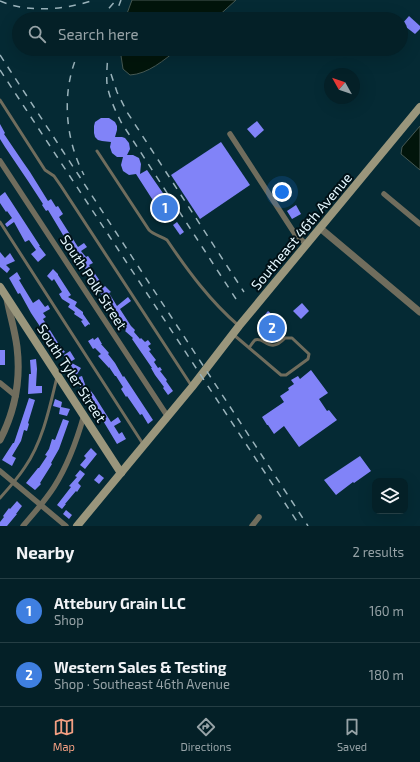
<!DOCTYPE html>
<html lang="en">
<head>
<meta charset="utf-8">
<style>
	:root { --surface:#042027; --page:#0d282f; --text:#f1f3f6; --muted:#97a3a7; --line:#253e44; --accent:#f39f82 }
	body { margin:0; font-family:"Exo 2",sans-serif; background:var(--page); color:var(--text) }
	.controls { position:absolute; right:12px; bottom:12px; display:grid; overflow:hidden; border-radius:8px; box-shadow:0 4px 16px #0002 }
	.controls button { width:36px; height:36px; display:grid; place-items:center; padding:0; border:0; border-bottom:1px solid var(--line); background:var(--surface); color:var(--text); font:20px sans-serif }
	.compass { position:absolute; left:324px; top:68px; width:36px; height:36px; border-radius:50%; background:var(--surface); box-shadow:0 4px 16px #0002; rotate:310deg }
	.you { position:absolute; left:282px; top:192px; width:14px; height:14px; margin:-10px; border:3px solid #fff; border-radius:50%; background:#1a73e8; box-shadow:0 0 0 6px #1a73e833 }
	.badge { display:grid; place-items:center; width:26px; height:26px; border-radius:50%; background:var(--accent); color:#fff; font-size:13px; font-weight:700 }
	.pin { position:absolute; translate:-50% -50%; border:2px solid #fff; box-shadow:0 1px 4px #0006 }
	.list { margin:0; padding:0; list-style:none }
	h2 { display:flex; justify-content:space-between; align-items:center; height:52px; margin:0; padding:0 16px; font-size:17px }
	h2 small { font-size:13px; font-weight:400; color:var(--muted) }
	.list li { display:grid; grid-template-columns:26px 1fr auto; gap:12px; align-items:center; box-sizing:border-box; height:64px; padding:0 16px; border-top:1px solid var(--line) }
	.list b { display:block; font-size:15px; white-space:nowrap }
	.list p { margin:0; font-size:13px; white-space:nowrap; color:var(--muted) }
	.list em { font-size:13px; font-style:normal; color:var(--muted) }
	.icon { flex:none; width:22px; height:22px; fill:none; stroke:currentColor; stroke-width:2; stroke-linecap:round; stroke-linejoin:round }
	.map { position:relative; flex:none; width:420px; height:526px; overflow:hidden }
	.search { position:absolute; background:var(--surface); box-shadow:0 4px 16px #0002; left:12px; right:12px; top:12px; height:44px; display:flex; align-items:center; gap:10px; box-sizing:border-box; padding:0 14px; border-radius:22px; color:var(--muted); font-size:15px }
	.sheet { height:180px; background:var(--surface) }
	nav { display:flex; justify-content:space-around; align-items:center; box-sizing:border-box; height:56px; border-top:1px solid var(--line); background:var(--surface); font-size:11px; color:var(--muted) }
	nav a { display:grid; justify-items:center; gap:2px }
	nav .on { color:var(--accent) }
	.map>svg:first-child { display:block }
	.water { fill:#02150b; stroke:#465954 }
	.building { fill:#8183f8 }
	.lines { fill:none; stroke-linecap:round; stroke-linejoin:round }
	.service { stroke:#706d5d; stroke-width:3 }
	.minor { stroke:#706d5d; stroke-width:5.5 }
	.tertiary { stroke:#706d5d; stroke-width:7 }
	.secondary { stroke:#9a967c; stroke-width:8 }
	.rail { stroke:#9ab3bb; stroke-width:1.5; stroke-dasharray:7 7; stroke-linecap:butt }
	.labels { text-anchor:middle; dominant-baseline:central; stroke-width:4; stroke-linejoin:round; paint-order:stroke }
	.street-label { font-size:14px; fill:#e5f8ff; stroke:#011117 }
</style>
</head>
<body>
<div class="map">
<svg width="420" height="526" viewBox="0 0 420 526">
	<rect width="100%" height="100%" fill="#052a34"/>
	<g class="water">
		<polygon points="132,0 236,0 215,19 125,19"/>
		<path d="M120 49H178C164 60 148 74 130 75L123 69Z"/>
		<polygon points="420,126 420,170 401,154 402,147"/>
	</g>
	<g class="building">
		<polygon points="409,16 420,26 420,29 415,34 402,24"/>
		<polygon points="101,118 109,118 115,122 117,126 117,130 115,137 122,137 125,138 129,143 130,149 127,155 133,155 139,158 141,164 140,174 147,170 174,209 163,216 136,174 129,175 123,171 121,165 123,157 117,157 112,153 110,147 111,142 102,141 98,140 95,137 94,133 94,126 95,122"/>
		<polygon points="257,121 264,130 255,138 247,129"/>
		<polygon points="0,124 5,133 4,134 23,162 30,172 48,201 51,199 56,207 58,206 63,214 59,217 78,247 84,243 87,247 81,251 86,257 88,256 93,263 89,265 104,287 105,286 111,292 109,293 117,306 128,297 131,301 120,309 131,326 135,330 134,332 140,339 141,338 145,342 148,340 151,344 148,346 151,350 149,351 156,360 154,362 158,368 160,367 162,370 160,371 167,380 166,381 173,391 168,395 163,388 164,387 155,375 151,368 152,368 132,339 133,338 125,331 126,330 111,307 104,297 99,292 85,268 73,252 66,240 48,210 46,211 42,205 43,204 28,181 5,147 0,139"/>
		<polygon points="221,142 250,185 200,219 171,175"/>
		<polygon points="5,192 40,246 39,246 46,255 38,262 31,254 36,250 29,240 25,242 14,222 7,227 5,224 12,218 7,211 6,212 0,203 0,196"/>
		<polygon points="296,205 301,214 292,219 287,211"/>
		<polygon points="177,222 184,232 180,235 173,225"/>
		<polygon points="0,252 5,258 10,253 15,261 6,265 10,269 7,273 0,267"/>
		<polygon points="53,269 58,274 58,275 71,295 68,297 77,302 75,306 83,312 83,314 90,324 90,325 89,324 85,327 81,321 83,320 74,314 75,312 68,307 70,304 62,299 59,294 62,292 54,279 52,281 47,276"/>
		<polygon points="17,272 21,279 19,280 33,303 39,299 45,307 48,305 50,309 43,313 46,317 43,319 60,346 65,352 59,355 31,313 20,293 18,294 9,278"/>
		<polygon points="302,303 309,311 301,319 293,311"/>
		<polygon points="268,311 283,323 273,335 258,323"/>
		<polygon points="98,337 102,344 101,344 109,353 108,354 115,363 123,377 124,376 153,420 148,424 142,414 140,415 127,396 126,397 121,389 123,387 116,376 115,376 109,367 109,368 98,356 101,354 95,348 93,349 88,341 93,338 94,340"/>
		<rect x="0" y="350" width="5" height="15"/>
		<polygon points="70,351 75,359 70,362 81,368 76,376 69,373 72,367 64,355"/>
		<polygon points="36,359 37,369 36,386 42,386 42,393 28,394 29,374 31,374 30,360"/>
		<polygon points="311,370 328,393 319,399 327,411 329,410 337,420 299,447 284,426 274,434 268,425 267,425 262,417 284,402 280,396 289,390 288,388 294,384 291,380 298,376 300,379"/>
		<polygon points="82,376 86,387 87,386 94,395 111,422 118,417 121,422 114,426 119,434 122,432 126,439 117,444 99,414 98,415 94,409 95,408 79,386 76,378"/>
		<polygon points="29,398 35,400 28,423 29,424 27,431 24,430 21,441 12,456 16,458 12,466 2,460 13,443 14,443"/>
		<polygon points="55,399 62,402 61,407 70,409 67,416 59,414 60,408 53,406"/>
		<polygon points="63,419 69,421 59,449 51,463 52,464 40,483 41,484 35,490 26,483 38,468 39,468 47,456 45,455 49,449 52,439 55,440"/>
		<polygon points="91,448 97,454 85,469 80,465 86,458 84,456"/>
		<polygon points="360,456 371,471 354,483 353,482 336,495 324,480"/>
		<polygon points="80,470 85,474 78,483 81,486 77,492 76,491 65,504 66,504 62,509 57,505 71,487 69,486 77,477 75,476"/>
		<polygon points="99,474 104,478 99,484 94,480"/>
		<polygon points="17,501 22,506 16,514 17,514 7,526 0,526 0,522 4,517 3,516 9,508 10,509"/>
		<polygon points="66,510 72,515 69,519 63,514"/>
	</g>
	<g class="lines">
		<g class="service">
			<polyline points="0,100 45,170 54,176 61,186 191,385"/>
			<path d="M97 151 149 230C154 235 161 236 167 240 188 271 210 301 239 326"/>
			<polyline points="0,222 143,444"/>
			<path d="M234 335 281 375H286L308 359 309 354 292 338H285C269 355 265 336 255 340 253 342 251 345 249 348"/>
			<path d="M0 498C9 488 18 478 25 467 43 441 50 406 57 377"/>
		</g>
		<g class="minor">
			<polyline points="230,134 295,234 306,244"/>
			<polyline points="0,161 168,417"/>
			<polyline points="384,194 420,224"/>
			<polyline points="0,383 16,396"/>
			<polyline points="0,471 66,526"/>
			<path d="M23 526C34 513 45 501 54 487 68 465 77 440 84 415"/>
			<polyline points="252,526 259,517"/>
		</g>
		<g class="tertiary">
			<polyline points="320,228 420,312"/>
			<path d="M0 440C15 411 21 380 17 347 15 331 10 315 7 299"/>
		</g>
		<g class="secondary">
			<polyline points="0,287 121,473"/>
			<polyline points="77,526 192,387 239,326 420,107"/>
		</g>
		<g class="rail">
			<path d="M0 1C28 13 65 10 94 0"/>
			<polyline points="100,19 116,0"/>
			<polyline points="114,19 121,0"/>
			<path d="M80 49C61 88 64 137 84 175"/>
			<path d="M108 49C108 60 106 72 107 84 109 97 115 110 121 122L236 299"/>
			<polyline points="0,55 308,526"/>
			<polyline points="0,70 300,526"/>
			<polyline points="111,74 117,92 127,112 244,292"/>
		</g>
	</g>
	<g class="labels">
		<g class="street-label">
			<text transform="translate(301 231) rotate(-50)">Southeast 46th Avenue</text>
			<text transform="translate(94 282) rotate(57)">South Polk Street</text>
			<text transform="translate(72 373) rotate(57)">South Tyler Street</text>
		</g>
	</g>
</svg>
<div class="controls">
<button><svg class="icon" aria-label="layers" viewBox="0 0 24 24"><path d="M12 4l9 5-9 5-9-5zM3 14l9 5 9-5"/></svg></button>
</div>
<svg class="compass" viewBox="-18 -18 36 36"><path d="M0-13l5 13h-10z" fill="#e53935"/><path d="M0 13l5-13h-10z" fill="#97a3a7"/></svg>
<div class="you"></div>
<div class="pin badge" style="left:165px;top:208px;background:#3f7fe0">1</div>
<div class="pin badge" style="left:272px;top:328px;background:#3f7fe0">2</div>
<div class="search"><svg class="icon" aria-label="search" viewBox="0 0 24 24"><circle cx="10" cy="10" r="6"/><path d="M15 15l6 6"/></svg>Search here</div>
</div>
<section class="sheet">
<h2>Nearby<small>2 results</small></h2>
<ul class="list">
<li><span class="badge" style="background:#3f7fe0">1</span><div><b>Attebury Grain LLC</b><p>Shop</p></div><em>160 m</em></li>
<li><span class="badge" style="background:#3f7fe0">2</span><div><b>Western Sales &amp; Testing</b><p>Shop · Southeast 46th Avenue</p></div><em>180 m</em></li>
</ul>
</section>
<nav>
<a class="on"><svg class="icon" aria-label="map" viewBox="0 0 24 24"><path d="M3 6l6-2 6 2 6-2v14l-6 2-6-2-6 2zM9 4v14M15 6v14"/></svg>Map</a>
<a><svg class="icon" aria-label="directions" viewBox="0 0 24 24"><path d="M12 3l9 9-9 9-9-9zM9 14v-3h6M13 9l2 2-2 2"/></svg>Directions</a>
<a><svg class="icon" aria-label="saved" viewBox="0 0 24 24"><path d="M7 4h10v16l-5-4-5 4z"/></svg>Saved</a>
</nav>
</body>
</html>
